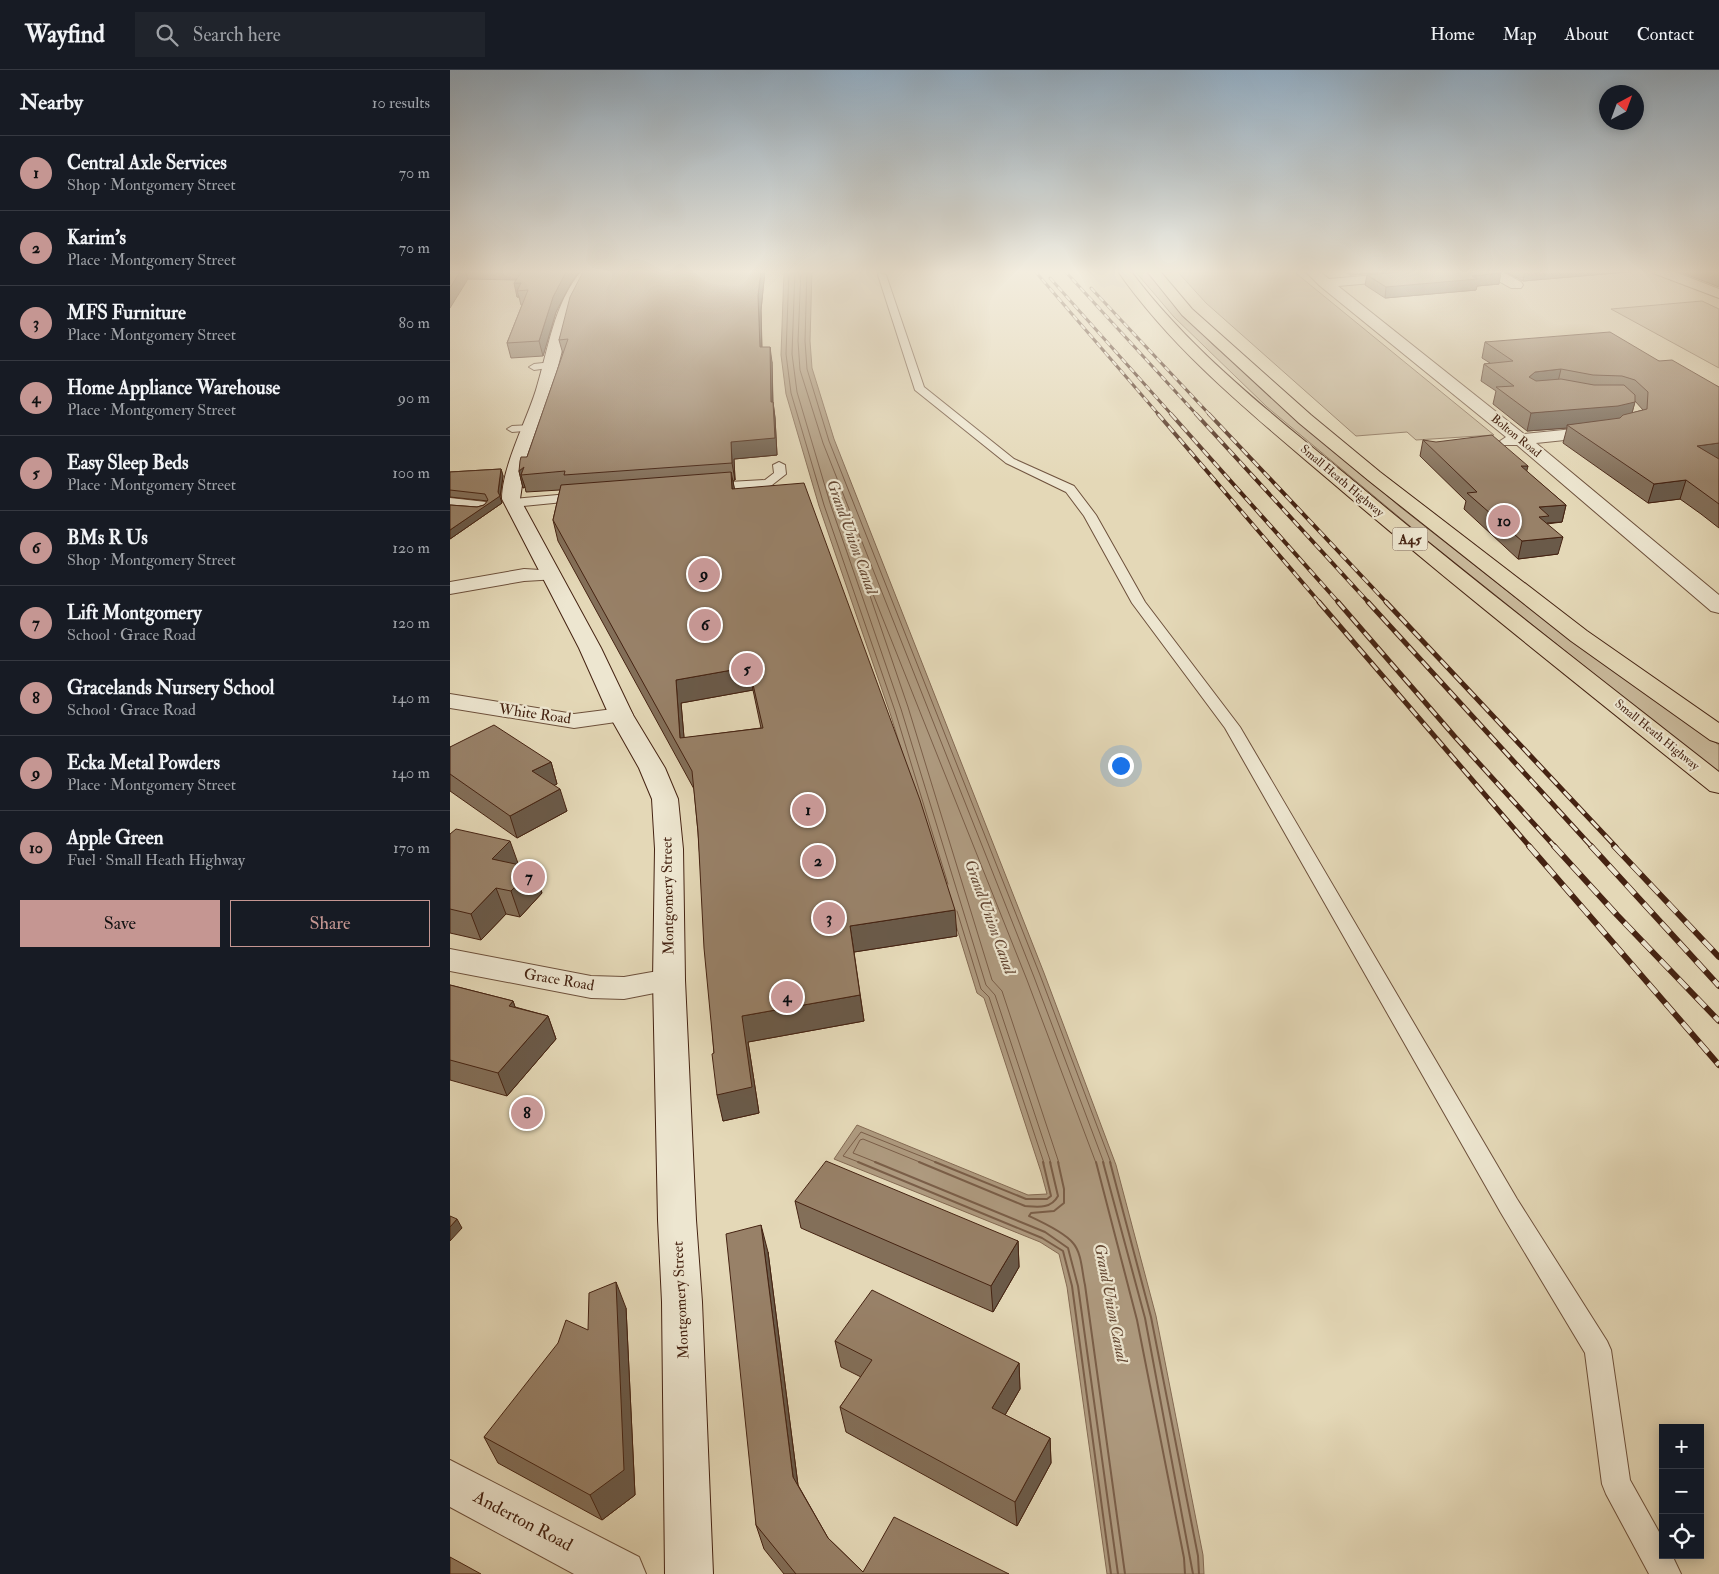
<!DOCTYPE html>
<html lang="en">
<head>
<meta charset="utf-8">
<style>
	:root { --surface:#171b24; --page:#20242c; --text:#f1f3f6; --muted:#9ea1a6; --line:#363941; --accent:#c59692 }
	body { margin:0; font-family:"IM FELL Double Pica",serif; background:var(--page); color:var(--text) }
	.controls { position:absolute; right:15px; bottom:15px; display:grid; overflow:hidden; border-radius:0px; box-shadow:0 2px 12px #0003 }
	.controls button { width:45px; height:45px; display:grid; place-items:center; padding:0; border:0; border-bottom:1px solid var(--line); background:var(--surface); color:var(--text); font:25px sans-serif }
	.compass { position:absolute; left:1149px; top:15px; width:45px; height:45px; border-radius:50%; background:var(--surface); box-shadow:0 2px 12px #0003; rotate:41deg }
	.you { position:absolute; left:670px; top:695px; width:18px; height:18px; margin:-12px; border:4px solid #fff; border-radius:50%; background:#1a73e8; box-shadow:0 0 0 8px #1a73e833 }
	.badge { display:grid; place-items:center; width:32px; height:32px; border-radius:50%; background:var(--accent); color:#111; font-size:16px; font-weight:700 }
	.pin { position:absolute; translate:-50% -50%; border:2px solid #fff; box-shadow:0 1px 5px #0006 }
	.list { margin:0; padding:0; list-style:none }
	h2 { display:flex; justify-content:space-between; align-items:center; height:65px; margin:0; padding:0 20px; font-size:21px }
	h2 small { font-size:16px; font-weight:400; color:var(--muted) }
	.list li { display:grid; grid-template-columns:32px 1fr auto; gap:15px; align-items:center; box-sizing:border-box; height:75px; padding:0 20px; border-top:1px solid var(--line) }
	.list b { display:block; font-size:19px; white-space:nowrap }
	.list p { margin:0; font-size:16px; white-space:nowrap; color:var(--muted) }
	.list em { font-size:16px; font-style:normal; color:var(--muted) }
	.actions { display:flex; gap:10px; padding:15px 20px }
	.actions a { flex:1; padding:11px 0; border:1px solid var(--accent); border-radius:0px; text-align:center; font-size:18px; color:var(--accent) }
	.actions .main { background:var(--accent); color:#111 }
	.icon { flex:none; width:28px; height:28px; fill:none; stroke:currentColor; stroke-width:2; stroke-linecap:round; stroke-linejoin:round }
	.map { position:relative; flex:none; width:1269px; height:1504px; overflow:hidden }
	header { display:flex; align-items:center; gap:30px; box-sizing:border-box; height:70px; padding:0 25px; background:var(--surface); border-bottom:1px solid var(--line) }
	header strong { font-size:24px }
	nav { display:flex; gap:28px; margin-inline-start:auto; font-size:18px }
	.search { width:350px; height:45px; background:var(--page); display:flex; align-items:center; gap:12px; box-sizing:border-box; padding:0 18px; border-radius:0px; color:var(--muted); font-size:19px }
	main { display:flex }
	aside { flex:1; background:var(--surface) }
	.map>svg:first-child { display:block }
	.green { fill:#c9b99b; stroke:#876e56 }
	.water { fill:#ae9a7f; stroke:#846a53 }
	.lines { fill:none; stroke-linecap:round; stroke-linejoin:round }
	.shore-far1 { stroke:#7a5e48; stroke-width:1 }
	.shore { stroke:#7a5e48; stroke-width:2 }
	.lane-casing { stroke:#6d503b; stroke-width:2 }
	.street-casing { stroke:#6d503b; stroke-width:2 }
	.secondary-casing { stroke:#452312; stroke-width:2 }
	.highway-casing { stroke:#452312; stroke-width:2 }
	.lane { fill:#ede6d0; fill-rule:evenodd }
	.street { fill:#ede6d0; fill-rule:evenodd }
	.secondary { fill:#ede6d0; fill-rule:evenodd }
	.highway { fill:#e4d8b7; fill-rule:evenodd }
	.rail-far3-casing { stroke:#452312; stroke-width:3 }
	.rail-far2-casing { stroke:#452312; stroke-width:4 }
	.rail-far1-casing { stroke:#452312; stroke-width:5 }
	.rail-casing { stroke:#452312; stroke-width:6 }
	.rail-far3 { stroke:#ede6d0; stroke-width:2; stroke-dasharray:6; stroke-linecap:butt }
	.rail-far2 { stroke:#ede6d0; stroke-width:2.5; stroke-dasharray:8; stroke-linecap:butt }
	.rail-far1 { stroke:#ede6d0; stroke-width:3; stroke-dasharray:10; stroke-linecap:butt }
	.rail { stroke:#ede6d0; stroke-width:4.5; stroke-dasharray:13; stroke-linecap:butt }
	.wall { fill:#836f59; stroke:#452312; fill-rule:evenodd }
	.shaded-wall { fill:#6a5a49; stroke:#452312 }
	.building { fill:#988168; stroke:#452312; fill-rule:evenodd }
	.labels { text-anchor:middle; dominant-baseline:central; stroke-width:4.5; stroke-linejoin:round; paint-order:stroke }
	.far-street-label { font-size:12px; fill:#452312; stroke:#ede6d0 }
	.shield { fill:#ede6d0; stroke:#775e4b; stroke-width:1 }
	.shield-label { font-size:14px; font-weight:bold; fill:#452312 }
	.street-label { font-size:15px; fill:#452312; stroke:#ede6d0 }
	.water-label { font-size:16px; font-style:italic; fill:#644733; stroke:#ede6d0 }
	.near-street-label { font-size:18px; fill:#452312; stroke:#ede6d0 }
</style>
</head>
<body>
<header>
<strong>Wayfind</strong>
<div class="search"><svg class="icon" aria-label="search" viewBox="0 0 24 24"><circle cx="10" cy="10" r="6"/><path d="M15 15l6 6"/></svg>Search here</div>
<nav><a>Home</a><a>Map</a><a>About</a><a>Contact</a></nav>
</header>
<main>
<aside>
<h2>Nearby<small>10 results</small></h2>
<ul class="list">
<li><span class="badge">1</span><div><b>Central Axle Services</b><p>Shop · Montgomery Street</p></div><em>70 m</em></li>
<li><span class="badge">2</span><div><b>Karim's</b><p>Place · Montgomery Street</p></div><em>70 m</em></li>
<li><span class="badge">3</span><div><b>MFS Furniture</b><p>Place · Montgomery Street</p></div><em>80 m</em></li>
<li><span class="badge">4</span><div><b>Home Appliance Warehouse</b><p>Place · Montgomery Street</p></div><em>90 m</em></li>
<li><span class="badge">5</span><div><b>Easy Sleep Beds</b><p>Place · Montgomery Street</p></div><em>100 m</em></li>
<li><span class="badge">6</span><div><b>BMs R Us</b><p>Shop · Montgomery Street</p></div><em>120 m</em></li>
<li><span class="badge">7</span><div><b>Lift Montgomery</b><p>School · Grace Road</p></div><em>120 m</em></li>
<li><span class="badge">8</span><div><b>Gracelands Nursery School</b><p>School · Grace Road</p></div><em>140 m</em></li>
<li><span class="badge">9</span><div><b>Ecka Metal Powders</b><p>Place · Montgomery Street</p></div><em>140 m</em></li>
<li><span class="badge">10</span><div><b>Apple Green</b><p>Fuel · Small Heath Highway</p></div><em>170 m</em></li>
</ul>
<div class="actions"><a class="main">Save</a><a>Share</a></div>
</aside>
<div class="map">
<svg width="1269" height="1504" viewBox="0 0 1269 1504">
	<rect width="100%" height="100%" fill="#e4d8b7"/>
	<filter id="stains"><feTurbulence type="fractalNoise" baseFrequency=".004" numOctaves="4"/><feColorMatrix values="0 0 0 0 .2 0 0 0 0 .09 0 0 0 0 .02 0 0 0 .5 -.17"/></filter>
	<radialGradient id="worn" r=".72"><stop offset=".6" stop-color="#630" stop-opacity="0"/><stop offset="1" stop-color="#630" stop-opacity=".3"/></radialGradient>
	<g class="green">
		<polygon points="684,200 694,200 762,274 949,436 1075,535 1269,675 1269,704 979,472 817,337 724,247"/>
		<polygon points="726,200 842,200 1044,365 966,370 957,362 906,366 756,233"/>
		<polygon points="1252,231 1269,239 1269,298 1161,239"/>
	</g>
	<polygon class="water" points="334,200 362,200 360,271 362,298 384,369 594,903 666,1095 706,1246 753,1485 754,1504 657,1504 617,1217 609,1184 590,1172 384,1089 407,1055 578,1125 597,1124 591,1102 534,928 527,923 440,643 369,436 336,324 331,285"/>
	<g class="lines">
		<g class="shore-far1">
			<polyline points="339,200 336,284 341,323 374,435 445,641 498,814"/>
			<polyline points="345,200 342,284 347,322 380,433 451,639 536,915 545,925 601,1093"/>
			<polyline points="351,200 348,271 350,300 373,373 584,907 654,1093"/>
			<polyline points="357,200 355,271 357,299 379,371 590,905 661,1093"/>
			<polyline points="507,841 531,919 539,927 594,1093"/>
			<polyline points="411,1093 393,1086 411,1062 488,1093"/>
			<polyline points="428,1093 403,1083 410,1070 413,1069 472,1093"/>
			<polyline points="609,1093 552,921 542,910 458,637 417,517 419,514 577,910 646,1093"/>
		</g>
		<g class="shore">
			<polyline points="408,1092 592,1168 613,1181 622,1216 661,1504"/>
			<polyline points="425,1092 595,1162 618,1178 628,1216 668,1504"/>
			<path d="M469 1092 575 1136C588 1137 601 1139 608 1126L600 1092"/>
			<polyline points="485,1092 576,1129 597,1129 601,1126 593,1092"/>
			<path d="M608 1092 614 1119V1133L604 1141 581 1143 579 1146C592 1152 614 1162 623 1173 632 1183 632 1203 635 1215L675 1504"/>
			<polyline points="646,1092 687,1250 734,1488 735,1504"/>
			<polyline points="653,1092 695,1248 743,1504"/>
			<polyline points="660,1092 701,1247 748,1486 749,1504"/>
		</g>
		<defs>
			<g id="lane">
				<polygon points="429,203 436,205 474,317 564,389 624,416 646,445 695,532 790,657 1067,1129 1157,1271 1161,1280 1180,1410 1213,1469 1213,1485 1222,1485 1231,1504 1199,1504 1156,1424 1152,1414 1135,1283 1051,1143 775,658 682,533 634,446 616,422 556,393 465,320 428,205"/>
				<polygon points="102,292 107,295 105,297 84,300 79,297 84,294"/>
				<polygon points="82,355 87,358 86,360 62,362 57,359 62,356"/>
				<polygon points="329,392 335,395 336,404 322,415 318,417 261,421 255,417 261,413 315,410 324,403 323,395"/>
				<polygon points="130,423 134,424 136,427 134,430 63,437 57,433 63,429"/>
			</g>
			<g id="street">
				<polygon points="854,200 868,200 879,209 983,200 1049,200 1071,212 1073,215 1071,218 1061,218 1034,203 888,216 1074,364 1153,356 1159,357 1162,361 1159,365 1153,366 1086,373 1269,525 1269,543 1261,541 1067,375 1053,375 1050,371 1056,367 870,216"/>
				<polygon points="1202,200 1220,200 1269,219 1269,228 1203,203"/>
				<polygon points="0,428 36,432 39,436 36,440 29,442 0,440"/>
				<polygon points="74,499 108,501 111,505 108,509 74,511 0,524 0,512"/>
				<polygon points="0,624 124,644 171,638 180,640 183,645 180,650 124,658 0,638"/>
				<polygon points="0,879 141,906 174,907 219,899 230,902 235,910 230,918 174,929 141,928 0,901"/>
				<polygon points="0,1390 189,1487 196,1504 124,1504 0,1437"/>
			</g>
			<path id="secondary" d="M132 200H145L135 214 122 241 102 320 73 408 70 429 151 578 183 645 215 698 228 729 233 779 235 910 246 1150 252 1232 263 1504H215L212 1232 208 1150 203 910 205 779 202 729 189 698 159 645 129 578 52 429C52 397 76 352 86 320 99 278 103 235 132 200Z"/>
			<g id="highway">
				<path d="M667 200H680C739 279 818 341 894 403 1017 506 1143 603 1269 702V723L1260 721C1132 618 1003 516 878 409 803 345 723 281 667 200Z"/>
				<polygon points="696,200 709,200 742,239 861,345 930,402 1137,561 1269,653 1269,673 1260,670 1121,571 918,410 849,353 732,245"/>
			</g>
		</defs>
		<use href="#lane" class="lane-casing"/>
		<use href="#street" class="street-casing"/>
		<use href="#secondary" class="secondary-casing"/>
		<use href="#highway" class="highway-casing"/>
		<use href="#lane" class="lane"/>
		<use href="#street" class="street"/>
		<use href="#secondary" class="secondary"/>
		<use href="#highway" class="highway"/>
		<defs>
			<g id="rail-far3">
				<polyline points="584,200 709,345"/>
				<polyline points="614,200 747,345"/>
				<polyline points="600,208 722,345"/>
				<polyline points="641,218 760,345"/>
			</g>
			<g id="rail-far2">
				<polyline points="708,344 870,533"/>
				<polyline points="721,344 889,533"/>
				<polyline points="746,344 919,533"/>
				<polyline points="759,344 937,533"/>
			</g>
			<g id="rail-far1">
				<polyline points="869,532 1080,777"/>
				<polyline points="888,532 1006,668 1105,777"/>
				<polyline points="918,532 1142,777"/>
				<polyline points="936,532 1166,777"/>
			</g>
			<g id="rail">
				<polyline points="1079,776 1269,995"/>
				<polyline points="1104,776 1167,845 1269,951"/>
				<polyline points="1141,776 1269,916"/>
				<polyline points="1164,776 1269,887"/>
			</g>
		</defs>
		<use href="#rail-far3" class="rail-far3-casing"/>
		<use href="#rail-far2" class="rail-far2-casing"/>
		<use href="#rail-far1" class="rail-far1-casing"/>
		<use href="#rail" class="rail-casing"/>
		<use href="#rail-far3" class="rail-far3"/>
		<use href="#rail-far2" class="rail-far2"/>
		<use href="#rail-far1" class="rail-far1"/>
		<use href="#rail" class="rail"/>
	</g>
	<g class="wall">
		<polygon points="0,200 130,200 121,213 106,242 93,286 61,288 57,273 72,235 71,235 69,227 67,227 66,210 18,209"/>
		<path d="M134 200H315L311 240 312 277 322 292 323 332 325 348 327 385 284 389 285 410 283 411 284 419 507 866 404 882 414 951 298 972 309 1043 273 1051 264 983 248 762 244 719 108 471 103 450 110 420 76 422 75 417 73 418 69 401 77 387 113 284 109 270ZM303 620 311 658 234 668 231 633Z"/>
		<polygon points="892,200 961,200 900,205"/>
		<polygon points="1052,200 1200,200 1073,211"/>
		<polygon points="1225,200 1269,200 1269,217"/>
		<polygon points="917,205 1049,214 1027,216 1026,220 935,228 915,215"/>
		<path d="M1035 272 1209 291 1269 317V458L1251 444 1230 429 1198 433 1113 373 1117 358 1077 361 1043 334 1046 321 1031 311 1034 294 1040 293 1032 288ZM1185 331 1193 340 1182 343Z"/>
		<polygon points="973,370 1078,396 1076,401 1116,435 1112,452 1097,454 1108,484 1068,489 1014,439 1016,431 970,386"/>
		<polygon points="51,399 53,406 50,427 52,433 0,469 0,435 27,437 34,435 38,431 0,427 0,402"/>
		<polygon points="0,677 101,692 107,714 104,715 117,741 67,768 0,721"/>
		<polygon points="0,764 68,795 92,823 70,847 56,844 31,870 0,863"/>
		<polygon points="0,915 63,931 65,937 98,946 106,969 57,1026 0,1010"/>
		<polygon points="345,1131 568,1171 569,1197 543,1242 351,1158"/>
		<polygon points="318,1182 348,1415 378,1468 413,1502 559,1504 334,1504 314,1479 306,1455"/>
		<polygon points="176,1238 185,1425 152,1450 48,1393 34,1367 138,1260"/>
		<polygon points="385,1271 569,1293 570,1319 555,1345 600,1368 601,1393 567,1456 396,1362 390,1337 411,1307 391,1297"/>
	</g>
	<g class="shaded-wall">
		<polygon points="11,200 15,200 18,209 0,238 0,218"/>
		<polygon points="117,200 130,200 121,213 106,242 93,286 89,271 103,227"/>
		<polygon points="311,200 315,200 311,240 312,293 310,277 308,226"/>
		<polygon points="901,200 961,200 900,205"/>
		<polygon points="1075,200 1200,200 1073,211"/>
		<polygon points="1051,203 1049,214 1027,216 1026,220 935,228 936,217 1022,206"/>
		<polygon points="64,213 71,213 67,221 69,227 67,227"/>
		<polygon points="320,277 322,292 323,349 321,332"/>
		<polygon points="1111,299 1107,316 1081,318 1079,307 1085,302"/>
		<polygon points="323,332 325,348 327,385 284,389 285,410 282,393 281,372"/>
		<polygon points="1185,332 1180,350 1117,355 1117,358 1077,361 1081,343"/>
		<polygon points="1269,373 1269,390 1247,376"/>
		<polygon points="1071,396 1078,396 1074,412"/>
		<polygon points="74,397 71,405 75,417 73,418 69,401"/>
		<polygon points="51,399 53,406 50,427 52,433 0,469 0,460 49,426 48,422"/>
		<polygon points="281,402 285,421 282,419"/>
		<polygon points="1236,410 1230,429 1198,433 1204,414"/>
		<polygon points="1116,435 1112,452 1097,453 1095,463 1085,464 1089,437"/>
		<polygon points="1113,467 1108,484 1068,489 1072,471"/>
		<polygon points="299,597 303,620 231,633 236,690 230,668 226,610"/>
		<polygon points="101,692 107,714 89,723 82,701"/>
		<polygon points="110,719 117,741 67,768 60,746"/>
		<polygon points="60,771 69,796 42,789"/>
		<polygon points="84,798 92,823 70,847 61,821"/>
		<polygon points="46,818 56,844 31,870 21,844"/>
		<polygon points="505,840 507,866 404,882 400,856"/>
		<polygon points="410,925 414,951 298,972 309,1043 273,1051 267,1025 292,946"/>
		<polygon points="63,931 71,954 59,936"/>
		<polygon points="98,946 106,969 57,1026 48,1003"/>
		<polygon points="7,1149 12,1158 0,1171 0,1157"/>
		<polygon points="311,1155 318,1182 350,1431 343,1407"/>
		<polygon points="568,1171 569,1197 543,1242 541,1216"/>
		<polygon points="166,1212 176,1238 185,1425 152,1450 140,1425"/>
		<polygon points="569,1293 570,1319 544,1364 542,1338"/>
		<polygon points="600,1368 601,1393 567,1456 565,1432"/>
	</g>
	<g class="building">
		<polygon points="0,200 11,200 0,218"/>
		<polygon points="73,200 117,200 103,227 89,271 57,273 78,220 67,221 71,213 64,213"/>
		<polygon points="134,200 311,200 308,226 310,277 320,277 321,332 323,332 325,368 281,372 282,393 114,405 115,401 71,405 74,397 69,401 70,391 71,387 77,387 118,269 109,270 120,227"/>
		<polygon points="971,200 1046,200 1051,203 1022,206 1028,209 936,217 917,205"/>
		<polygon points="1160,262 1209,291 1222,290 1269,317 1269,373 1247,376 1269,389 1269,434 1236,410 1204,414 1117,355 1170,348 1173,345 1197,339 1198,322 1185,310 1172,306 1143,305 1111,299 1085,302 1079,307 1086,311 1111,309 1144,315 1174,315 1185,325 1185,332 1168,336 1081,343 1046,317 1064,316 1034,294 1063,291 1035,272"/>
		<polygon points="1042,365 1078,396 1071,396 1116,435 1089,437 1099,446 1089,447 1113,467 1072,471 1017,423 1027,422 973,370 986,372"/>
		<polygon points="51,399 48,422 50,426 0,460 0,435 27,437 34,435 38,430 35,424 0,420 0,402"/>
		<path d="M281 402 282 419 354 413 470 730 505 840 400 856 410 925 292 946 302 1017 267 1025 262 984 264 983 254 878 248 762 242 701 103 450 111 415ZM299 597 313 658 230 668 226 610Z"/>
		<polygon points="44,655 101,692 82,701 110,719 60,746 0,704 0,677"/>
		<polygon points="6,759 60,771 42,789 84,798 61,821 46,818 21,844 0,839 0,764"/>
		<polygon points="0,915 63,931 59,936 98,946 48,1003 0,990"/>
		<polygon points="376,1091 568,1171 541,1216 345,1131"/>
		<polygon points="0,1146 7,1149 0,1157"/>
		<polygon points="311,1155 343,1407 378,1468 413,1502 444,1447 559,1504 346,1504 306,1455 276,1164"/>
		<polygon points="166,1212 174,1400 140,1425 34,1367 108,1273 116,1250 138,1260 139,1223"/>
		<polygon points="422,1220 569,1293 542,1338 600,1368 565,1432 390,1337 422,1290 385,1271"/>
		<polygon points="0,1487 31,1504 0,1504"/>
	</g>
	<linearGradient id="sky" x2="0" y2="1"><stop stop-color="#91aabe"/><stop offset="0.49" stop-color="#f3eddf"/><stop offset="1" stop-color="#f3eddf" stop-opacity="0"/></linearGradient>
	<rect width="1269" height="411" fill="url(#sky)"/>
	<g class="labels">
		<g class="far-street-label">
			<text transform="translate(1066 366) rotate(39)">Bolton Road</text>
			<text transform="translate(892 411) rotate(40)">Small Heath Highway</text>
			<text transform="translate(1207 665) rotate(39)">Small Heath Highway</text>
		</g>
		<rect class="shield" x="942.5" y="457.5" width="35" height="23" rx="4"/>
		<g class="shield-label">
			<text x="960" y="469">A45</text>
		</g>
		<g class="street-label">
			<text transform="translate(85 644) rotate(8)">White Road</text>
			<text transform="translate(218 826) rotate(-91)">Montgomery Street</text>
			<text transform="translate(109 910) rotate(10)">Grace Road</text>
			<text transform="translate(231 1230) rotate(-93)">Montgomery Street</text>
		</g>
		<g class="water-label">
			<text transform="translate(402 467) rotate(70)">Grand Union Canal</text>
			<text transform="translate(540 847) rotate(70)">Grand Union Canal</text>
			<text transform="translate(661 1233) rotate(79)">Grand Union Canal</text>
		</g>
		<g class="near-street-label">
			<text transform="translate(73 1451) rotate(28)">Anderton Road</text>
		</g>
	</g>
	<rect width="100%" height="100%" filter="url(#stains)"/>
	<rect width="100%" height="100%" fill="url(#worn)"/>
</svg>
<div class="controls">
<button>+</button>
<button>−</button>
<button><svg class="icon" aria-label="locate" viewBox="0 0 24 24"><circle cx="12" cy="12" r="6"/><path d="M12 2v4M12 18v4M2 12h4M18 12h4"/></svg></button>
</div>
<svg class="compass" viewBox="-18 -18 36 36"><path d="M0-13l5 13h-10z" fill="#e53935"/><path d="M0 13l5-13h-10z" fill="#9ea1a6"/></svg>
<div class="you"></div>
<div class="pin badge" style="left:358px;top:740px">1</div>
<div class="pin badge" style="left:368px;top:791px">2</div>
<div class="pin badge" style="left:379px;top:848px">3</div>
<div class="pin badge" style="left:337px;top:927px">4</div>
<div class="pin badge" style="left:297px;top:599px">5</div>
<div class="pin badge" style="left:255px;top:555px">6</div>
<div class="pin badge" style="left:79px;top:807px">7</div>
<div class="pin badge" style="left:77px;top:1043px">8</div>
<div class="pin badge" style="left:254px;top:504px">9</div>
<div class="pin badge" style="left:1054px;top:451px">10</div>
</div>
</main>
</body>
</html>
